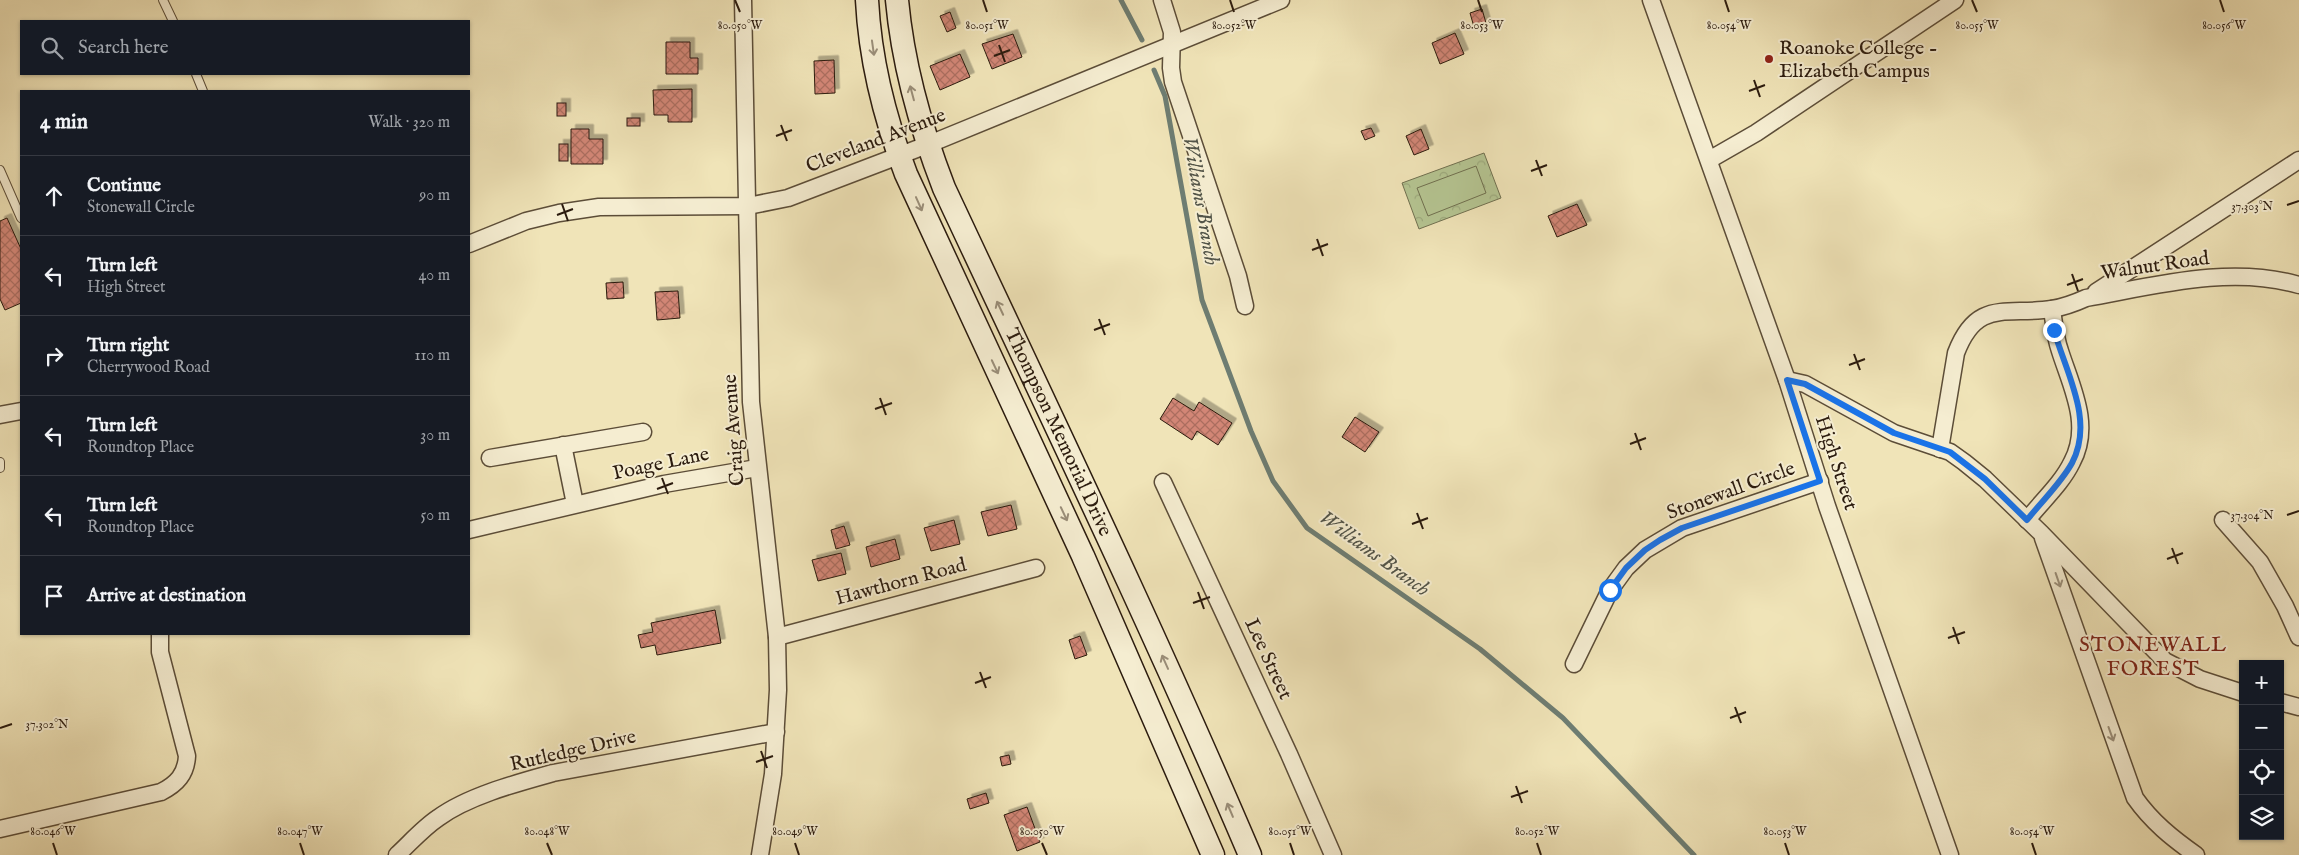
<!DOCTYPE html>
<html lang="en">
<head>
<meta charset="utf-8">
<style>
	:root { --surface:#171b24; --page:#242831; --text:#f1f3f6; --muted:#9ea1a6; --line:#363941 }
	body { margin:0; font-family:"IM FELL English",serif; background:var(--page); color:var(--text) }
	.controls { position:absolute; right:15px; bottom:15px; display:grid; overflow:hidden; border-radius:0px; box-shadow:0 1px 4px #0004 }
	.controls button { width:45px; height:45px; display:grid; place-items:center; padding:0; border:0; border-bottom:1px solid var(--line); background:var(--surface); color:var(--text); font:25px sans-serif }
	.stop { position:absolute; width:15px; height:15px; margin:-11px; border:4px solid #1a73e8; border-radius:50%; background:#fff }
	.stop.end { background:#1a73e8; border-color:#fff; box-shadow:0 1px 5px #0008 }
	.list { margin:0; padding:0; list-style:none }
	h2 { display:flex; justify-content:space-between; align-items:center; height:65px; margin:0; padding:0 20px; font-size:21px }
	h2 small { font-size:16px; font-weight:400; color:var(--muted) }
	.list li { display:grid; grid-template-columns:32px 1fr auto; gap:15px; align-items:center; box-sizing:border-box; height:80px; padding:0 20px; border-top:1px solid var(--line) }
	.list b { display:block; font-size:19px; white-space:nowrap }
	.list p { margin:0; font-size:16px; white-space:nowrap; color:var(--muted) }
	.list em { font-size:16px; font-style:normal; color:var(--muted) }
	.icon { flex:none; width:28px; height:28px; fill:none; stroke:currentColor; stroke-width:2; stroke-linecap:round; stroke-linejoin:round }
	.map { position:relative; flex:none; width:2299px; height:855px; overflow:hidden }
	.search { position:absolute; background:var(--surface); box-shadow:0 1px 4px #0004; left:20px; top:20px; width:450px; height:55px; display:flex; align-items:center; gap:12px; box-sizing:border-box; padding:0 18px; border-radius:0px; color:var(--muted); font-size:19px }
	.panel { position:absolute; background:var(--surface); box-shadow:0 1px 4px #0004; left:20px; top:90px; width:450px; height:545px; border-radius:0px }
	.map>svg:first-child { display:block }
	.forest { fill:url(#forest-crowns); stroke:#707050 }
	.garden { fill:#b5c592; stroke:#707050 }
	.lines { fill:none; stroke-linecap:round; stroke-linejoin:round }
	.stream { stroke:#6e7d72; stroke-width:5 }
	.building { fill:url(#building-cross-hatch); stroke:#2b1b0e; filter:url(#shadow) }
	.lane-casing { stroke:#5c4d38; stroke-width:10 }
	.street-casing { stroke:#5c4d38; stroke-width:19 }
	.secondary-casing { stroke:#2b1b0e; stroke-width:25 }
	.lane { stroke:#f5edd1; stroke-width:8 }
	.street { stroke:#f5edd1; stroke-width:16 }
	.secondary { stroke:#f5edd1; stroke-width:22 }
	.oneway { stroke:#9a8e79 }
	.route { stroke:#1a73e8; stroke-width:6 }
	.ticks { fill:none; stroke:#2b1b0e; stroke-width:2 }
	.poi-dot { fill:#8f2418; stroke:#f5edd1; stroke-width:2 }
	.labels { text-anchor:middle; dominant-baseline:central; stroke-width:4; stroke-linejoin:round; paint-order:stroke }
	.poi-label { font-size:20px; fill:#2b1b0e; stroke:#f5edd1; text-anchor:start }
	.street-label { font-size:20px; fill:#2b1b0e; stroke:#f5edd1 }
	.water-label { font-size:21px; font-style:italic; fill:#525448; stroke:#f5edd1 }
	.neighbourhood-label { font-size:21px; letter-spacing:1px; fill:#7a1f14; stroke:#f5edd1 }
	.ticks-label { font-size:12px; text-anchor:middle; fill:#2b1b0e; stroke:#f5edd1; stroke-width:4; stroke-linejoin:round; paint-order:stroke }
</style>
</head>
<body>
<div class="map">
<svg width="2299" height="855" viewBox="0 0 2299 855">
	<defs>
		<pattern id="forest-crowns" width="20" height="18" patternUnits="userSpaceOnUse" patternTransform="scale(1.25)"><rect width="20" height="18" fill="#b5c592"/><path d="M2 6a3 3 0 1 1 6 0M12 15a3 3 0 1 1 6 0" fill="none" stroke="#9ca97d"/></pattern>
		<pattern id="building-cross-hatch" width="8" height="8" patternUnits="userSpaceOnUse" patternTransform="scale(1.25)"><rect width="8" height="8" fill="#d28676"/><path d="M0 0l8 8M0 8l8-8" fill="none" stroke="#ab6d5f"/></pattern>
		<filter id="shadow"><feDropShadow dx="4.5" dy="-4.5" stdDeviation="0" flood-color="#0004"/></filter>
	</defs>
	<rect width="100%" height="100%" fill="#f0e4b8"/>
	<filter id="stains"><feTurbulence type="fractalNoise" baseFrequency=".004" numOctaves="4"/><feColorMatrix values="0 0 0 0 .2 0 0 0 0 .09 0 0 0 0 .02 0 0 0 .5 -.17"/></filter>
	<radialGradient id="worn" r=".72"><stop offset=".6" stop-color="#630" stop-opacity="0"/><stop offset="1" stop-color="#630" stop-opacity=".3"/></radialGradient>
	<polygon class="forest" points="1484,153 1501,198 1419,229 1402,183"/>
	<polygon class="garden" points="1476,166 1486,193 1428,216 1417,188"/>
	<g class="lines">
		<g class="stream">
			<polyline points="1121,0 1142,40"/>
			<polyline points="1154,70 1165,96 1202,300 1251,431 1273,481 1307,528 1480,649 1563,718 1694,855"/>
		</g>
	</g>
	<g class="building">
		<polygon points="1482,9 1486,23 1474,27 1470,13"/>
		<polygon points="950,12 956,28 947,32 940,16"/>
		<polygon points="1455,33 1464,54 1440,64 1432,43"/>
		<polygon points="1013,34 1022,57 992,69 982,44"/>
		<polygon points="666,42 690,42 690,58 698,58 698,74 666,74"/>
		<polygon points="960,54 970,77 940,90 930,66"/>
		<polygon points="834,60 835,93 815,94 814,61"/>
		<polygon points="692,89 692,122 668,122 668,115 654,115 653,90"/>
		<rect x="557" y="103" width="9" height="13"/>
		<rect x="627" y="118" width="13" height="8"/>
		<polygon points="1371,128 1375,136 1365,140 1361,131"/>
		<polygon points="571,129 589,129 589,139 603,139 603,164 571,164"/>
		<polygon points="1421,129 1429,149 1414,155 1406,136"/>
		<rect x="559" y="144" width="9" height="17"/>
		<polygon points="1577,204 1587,225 1557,237 1548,216"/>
		<polygon points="7,218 21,249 21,303 5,310 0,299 0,221"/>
		<polygon points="623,282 624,298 607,299 606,283"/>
		<polygon points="678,291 680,318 657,320 655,292"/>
		<polygon points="1173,398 1194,411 1199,402 1232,423 1218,445 1197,431 1192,440 1160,419"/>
		<polygon points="1355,417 1379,432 1365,452 1342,437"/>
		<polygon points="1011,505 1017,529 988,536 981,512"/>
		<polygon points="954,520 960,544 931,551 924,528"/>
		<polygon points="844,526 850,545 836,549 831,530"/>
		<polygon points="895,539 900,559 871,567 866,547"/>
		<polygon points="841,553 846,574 818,581 812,560"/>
		<polygon points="715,610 721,643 657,655 655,645 641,648 638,635 653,632 651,623"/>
		<polygon points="1080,636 1087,655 1075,659 1069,640"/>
		<polygon points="1009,755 1011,764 1002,766 1000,757"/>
		<polygon points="986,793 989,803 970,809 967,799"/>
		<polygon points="1027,807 1040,842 1017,851 1004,815"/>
	</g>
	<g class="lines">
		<defs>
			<g id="lane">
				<polyline points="163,0 173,21"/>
				<polyline points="196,74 203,91"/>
				<polyline points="0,170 21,218"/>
				<polyline points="0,462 0,468"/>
			</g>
			<g id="street">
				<polyline points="743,0 751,402 777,637 778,690 773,774 760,855"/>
				<polyline points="1162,0 1172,32 1171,68 1173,82 1238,276 1245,306"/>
				<polyline points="1651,0 1787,380 1827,506 1950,855"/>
				<polyline points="1709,160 1756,133 1955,0"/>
				<polyline points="469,244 526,221 559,213 599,207 748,206 788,198 927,145 1281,0"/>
				<polyline points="2096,292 2299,160"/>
				<polyline points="1787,380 1805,384 1894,433 1950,452 1964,462 1985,479 2042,534 2165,661 2200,679 2243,693"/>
				<polyline points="0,415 21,411"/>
				<polyline points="563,445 575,504"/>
				<path d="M1940 449 1956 353C1977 298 2006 316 2052 309 2064 307 2075 303 2086 298 2154 286 2230 265 2299 285"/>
				<polyline points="490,458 643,432"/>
				<polyline points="1163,482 1289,754 1333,855"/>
				<path d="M2027 520C2042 501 2062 483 2072 462 2092 425 2071 386 2060 351 2055 337 2054 323 2052 309"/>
				<polyline points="2223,520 2260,562 2285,606 2299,637"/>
				<polyline points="469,530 664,484 757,468"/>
				<path d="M2043 538 2135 798C2152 822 2172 838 2196 855"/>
				<polyline points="777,637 1036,568"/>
				<polyline points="1574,664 1610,590 1626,568 1645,550 1682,528 1820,481"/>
				<polyline points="2280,702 2299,707"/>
				<path d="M0 829 161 792C177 784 186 774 187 756L160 652V634"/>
				<path d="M397 855C410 843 423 828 438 818 468 796 517 783 553 773L776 732"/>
			</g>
			<g id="secondary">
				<path d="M867 0C870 59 885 119 906 174L1083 556 1213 855"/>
				<path id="s1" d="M897 0C903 66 920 126 944 188 1048 410 1154 630 1250 855"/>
			</g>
		</defs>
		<use href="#lane" class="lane-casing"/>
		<use href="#street" class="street-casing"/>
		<use href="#secondary" class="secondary-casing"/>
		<use href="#lane" class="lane"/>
		<use href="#street" class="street"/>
		<use href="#secondary" class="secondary"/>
	</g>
	<defs><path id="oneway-shaft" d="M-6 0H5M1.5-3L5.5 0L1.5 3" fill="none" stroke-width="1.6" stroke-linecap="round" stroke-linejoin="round" transform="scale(1.25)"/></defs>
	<g class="oneway">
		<use href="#oneway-shaft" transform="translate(873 48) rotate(82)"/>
		<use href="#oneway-shaft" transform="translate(912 93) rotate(-105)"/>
		<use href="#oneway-shaft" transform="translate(919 204) rotate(66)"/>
		<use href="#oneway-shaft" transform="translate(1000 308) rotate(-115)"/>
		<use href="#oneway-shaft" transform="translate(995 367) rotate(65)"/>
		<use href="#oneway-shaft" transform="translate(1064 514) rotate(65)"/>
		<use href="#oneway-shaft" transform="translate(2058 580) rotate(71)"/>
		<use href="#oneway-shaft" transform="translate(1165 662) rotate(-114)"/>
		<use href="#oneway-shaft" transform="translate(2111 734) rotate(70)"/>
		<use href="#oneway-shaft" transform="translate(1230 810) rotate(-113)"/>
	</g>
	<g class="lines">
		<path class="route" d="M1610 590 1626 568 1645 550 1660 540 1682 528 1820 481 1787 380 1805 384 1894 433 1950 452 1985 479 2027 520C2042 501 2061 483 2072 463 2095 420 2065 371 2054 330"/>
	</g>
	<path class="ticks" d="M735 0 740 12M983 0 987 12M1230 0 1234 12M1478 0 1482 12M1725 0 1729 12M1972 0 1977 12M2220 0 2224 12M999 45 1005 62M994 56 1010 50M1754 80 1760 97M1749 91 1765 85M781 125 787 141M776 136 792 130M1536 160 1542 176M1531 171 1547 165M562 204 568 221M2287 205 2299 201M557 215 573 209M1317 239 1323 256M1312 250 1328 244M2072 274 2078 291M2067 285 2083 279M1099 319 1105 335M1094 330 1110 324M1854 354 1860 370M1849 365 1865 359M880 398 886 415M875 409 892 403M1635 433 1641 450M1630 444 1646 438M662 478 668 494M657 489 673 483M1417 513 1423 529M2287 515 2299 511M1412 524 1428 518M2172 548 2178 564M2167 559 2183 553M1198 592 1204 609M1193 603 1210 597M1953 627 1959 644M1948 638 1965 632M980 672 986 688M975 683 991 677M1735 707 1741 723M1730 718 1746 712M0 728 12 724M761 751 767 768M756 762 773 756M1516 786 1522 803M1511 797 1528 791M53 843 57 855M300 843 304 855M547 843 552 855M795 843 799 855M1042 843 1047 855M1290 843 1294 855M1537 843 1541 855M1785 843 1789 855M2032 843 2036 855"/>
	<circle class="poi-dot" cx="1769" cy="59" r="5"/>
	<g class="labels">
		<g class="poi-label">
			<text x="1779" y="48">Roanoke College -<tspan x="1779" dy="23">Elizabeth Campus</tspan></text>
		</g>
		<g class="street-label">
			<text transform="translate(876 141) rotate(-21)">Cleveland Avenue</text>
			<text transform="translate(2155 266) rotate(-8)">Walnut Road</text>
			<text transform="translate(734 430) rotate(-94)">Craig Avenue</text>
			<text stroke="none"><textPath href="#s1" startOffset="464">Thompson Memorial Drive</textPath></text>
			<text transform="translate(1836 463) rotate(72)">High Street</text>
			<text transform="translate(661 464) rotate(-12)">Poage Lane</text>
			<text transform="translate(1731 491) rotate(-20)">Stonewall Circle</text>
			<text transform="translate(901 582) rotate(-15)">Hawthorn Road</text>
			<text transform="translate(1268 659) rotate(65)">Lee Street</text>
			<text transform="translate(573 751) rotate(-13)">Rutledge Drive</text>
		</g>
		<g class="water-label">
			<text transform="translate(1200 201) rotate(80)">Williams Branch</text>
			<text transform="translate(1374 554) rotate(36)">Williams Branch</text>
		</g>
		<g class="neighbourhood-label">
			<text x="2153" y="645">STONEWALL<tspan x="2153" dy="24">FOREST</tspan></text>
		</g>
	</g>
	<g class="ticks-label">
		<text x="740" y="29">80.050°W</text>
		<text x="987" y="29">80.051°W</text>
		<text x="1234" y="29">80.052°W</text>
		<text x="1482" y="29">80.053°W</text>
		<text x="1729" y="29">80.054°W</text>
		<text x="1977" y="29">80.055°W</text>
		<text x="2224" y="29">80.056°W</text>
		<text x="2252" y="210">37.303°N</text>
		<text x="2252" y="519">37.304°N</text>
		<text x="47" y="728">37.302°N</text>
		<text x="53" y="835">80.046°W</text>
		<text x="300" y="835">80.047°W</text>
		<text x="547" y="835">80.048°W</text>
		<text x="795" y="835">80.049°W</text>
		<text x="1042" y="835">80.050°W</text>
		<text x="1290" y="835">80.051°W</text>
		<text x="1537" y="835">80.052°W</text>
		<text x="1785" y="835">80.053°W</text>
		<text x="2032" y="835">80.054°W</text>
	</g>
	<rect width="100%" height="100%" filter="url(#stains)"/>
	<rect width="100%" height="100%" fill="url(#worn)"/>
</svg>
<div class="controls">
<button>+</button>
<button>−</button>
<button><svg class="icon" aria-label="locate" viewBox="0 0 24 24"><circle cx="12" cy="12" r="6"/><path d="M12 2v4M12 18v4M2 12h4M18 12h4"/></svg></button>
<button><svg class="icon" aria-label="layers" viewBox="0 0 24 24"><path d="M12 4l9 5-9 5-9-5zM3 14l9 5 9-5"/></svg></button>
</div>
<div class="stop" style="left:1610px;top:590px"></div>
<div class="stop end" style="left:2054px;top:330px"></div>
<div class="search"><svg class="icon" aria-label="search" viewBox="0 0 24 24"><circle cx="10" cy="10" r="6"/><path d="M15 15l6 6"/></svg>Search here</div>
<section class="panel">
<h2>4 min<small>Walk · 320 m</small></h2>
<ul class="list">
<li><svg class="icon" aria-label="ahead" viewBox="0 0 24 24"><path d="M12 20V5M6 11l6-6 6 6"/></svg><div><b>Continue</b><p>Stonewall Circle</p></div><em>90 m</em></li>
<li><svg class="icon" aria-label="left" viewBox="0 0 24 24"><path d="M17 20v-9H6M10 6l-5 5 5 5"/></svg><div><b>Turn left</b><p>High Street</p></div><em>40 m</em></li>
<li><svg class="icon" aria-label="right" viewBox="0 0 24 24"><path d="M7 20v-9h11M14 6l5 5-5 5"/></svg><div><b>Turn right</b><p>Cherrywood Road</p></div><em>110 m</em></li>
<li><svg class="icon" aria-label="left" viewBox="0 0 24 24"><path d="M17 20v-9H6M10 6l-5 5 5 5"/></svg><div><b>Turn left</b><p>Roundtop Place</p></div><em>30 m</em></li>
<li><svg class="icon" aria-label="left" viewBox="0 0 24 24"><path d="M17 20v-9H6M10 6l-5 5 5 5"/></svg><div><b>Turn left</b><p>Roundtop Place</p></div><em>50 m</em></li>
<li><svg class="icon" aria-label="arrive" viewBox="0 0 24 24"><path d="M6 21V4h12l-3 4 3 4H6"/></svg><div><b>Arrive at destination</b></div></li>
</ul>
</section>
</div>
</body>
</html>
